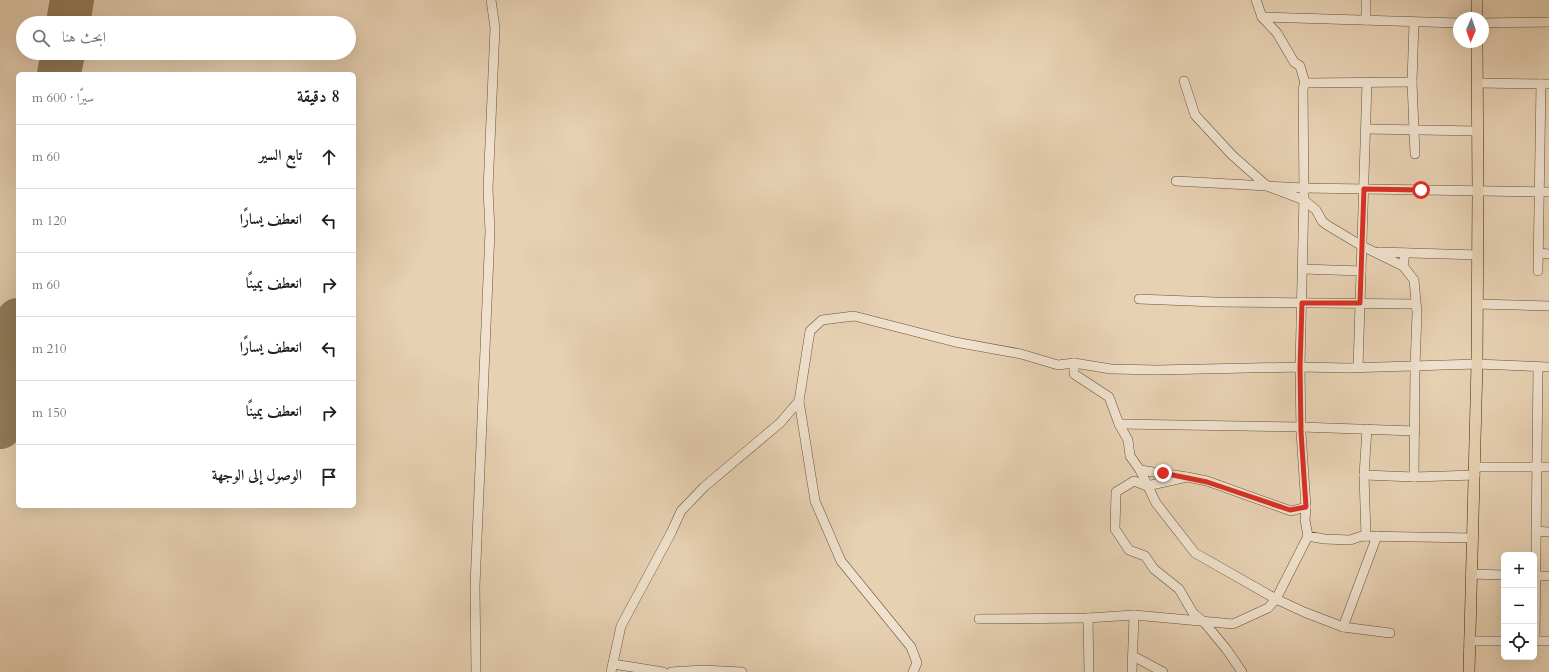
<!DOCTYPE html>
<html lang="ar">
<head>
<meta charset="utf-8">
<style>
	:root { --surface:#fff; --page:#f6f6f6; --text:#202124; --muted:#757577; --line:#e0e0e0 }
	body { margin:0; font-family:Cardo,Amiri,serif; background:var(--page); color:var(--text); direction:rtl }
	.controls { position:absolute; right:12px; bottom:12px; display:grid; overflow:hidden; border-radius:6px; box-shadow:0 4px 16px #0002 }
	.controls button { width:36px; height:36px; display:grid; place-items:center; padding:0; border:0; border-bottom:1px solid var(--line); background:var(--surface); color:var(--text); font:20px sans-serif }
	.compass { position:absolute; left:1453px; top:12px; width:36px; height:36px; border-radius:50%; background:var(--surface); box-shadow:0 4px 16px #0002; rotate:182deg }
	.stop { position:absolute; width:12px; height:12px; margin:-9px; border:3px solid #d93025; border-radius:50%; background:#fff }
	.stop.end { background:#d93025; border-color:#fff; box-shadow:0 1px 4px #0008 }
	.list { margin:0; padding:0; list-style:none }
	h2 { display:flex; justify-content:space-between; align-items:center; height:52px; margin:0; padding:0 16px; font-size:17px }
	h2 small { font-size:13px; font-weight:400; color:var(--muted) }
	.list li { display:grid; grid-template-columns:26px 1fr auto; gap:12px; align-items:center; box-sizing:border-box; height:64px; padding:0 16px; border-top:1px solid var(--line) }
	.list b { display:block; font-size:15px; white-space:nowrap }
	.list em { font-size:13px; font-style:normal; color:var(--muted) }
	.icon { flex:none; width:22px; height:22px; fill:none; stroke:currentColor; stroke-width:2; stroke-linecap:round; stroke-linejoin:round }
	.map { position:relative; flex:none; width:1549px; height:672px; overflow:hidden; direction:ltr }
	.search { position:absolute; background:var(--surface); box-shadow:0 4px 16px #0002; left:16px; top:16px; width:340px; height:44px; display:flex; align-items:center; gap:10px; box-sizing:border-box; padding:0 14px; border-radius:22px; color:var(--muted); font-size:15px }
	.panel { position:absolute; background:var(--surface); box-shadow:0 4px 16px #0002; left:16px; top:72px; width:340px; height:436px; border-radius:6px; direction:rtl }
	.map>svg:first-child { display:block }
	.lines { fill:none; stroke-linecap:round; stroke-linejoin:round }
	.runway { stroke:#937d5d; stroke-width:44 }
	.minor-casing { stroke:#695332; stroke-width:10 }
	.major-casing { stroke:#3f2907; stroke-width:12 }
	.minor { stroke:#efe1ce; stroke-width:9 }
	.major { stroke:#e7d1b3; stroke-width:11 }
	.route { stroke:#d93025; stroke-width:5 }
</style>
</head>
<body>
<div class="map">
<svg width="1549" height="672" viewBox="0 0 1549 672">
	<rect width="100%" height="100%" fill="#e7d1b3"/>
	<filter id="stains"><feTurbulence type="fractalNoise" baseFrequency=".005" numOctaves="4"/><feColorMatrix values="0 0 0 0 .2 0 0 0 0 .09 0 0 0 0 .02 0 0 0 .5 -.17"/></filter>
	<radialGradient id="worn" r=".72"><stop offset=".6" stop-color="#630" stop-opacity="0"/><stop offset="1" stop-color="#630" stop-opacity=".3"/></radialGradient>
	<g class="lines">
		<g class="runway">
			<polyline points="68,23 72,0"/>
			<polyline points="59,74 63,53"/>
			<polyline points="0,427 18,320"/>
		</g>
		<defs>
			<g id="minor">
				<polyline points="1256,0 1262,17 1277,33 1294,62 1300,66 1305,83 1303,89 1304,195 1300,367 1301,432 1306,507 1305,520 1308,536 1324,539 1350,540 1362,536 1473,538"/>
				<polyline points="1262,17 1459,23"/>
				<polyline points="1366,20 1366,0"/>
				<polyline points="1414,22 1412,82 1415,154"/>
				<polyline points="1483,23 1549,22"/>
				<polyline points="1184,81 1195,115 1232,155 1267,186 1304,200 1316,210 1322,221 1327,225 1362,246 1403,266"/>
				<polyline points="1305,83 1412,82"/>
				<polyline points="1477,83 1549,84"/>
				<polyline points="1366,129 1478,131"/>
				<polyline points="1176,181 1304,188 1549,192"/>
				<polyline points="1379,252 1478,255"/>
				<polyline points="1405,253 1403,266 1414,280 1417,313 1415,366 1414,477"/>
				<polyline points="1539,253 1549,254"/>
				<polyline points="1303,269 1361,271"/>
				<polyline points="1538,271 1541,84"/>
				<polyline points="1139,299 1215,302 1415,304"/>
				<polyline points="1477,304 1549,306"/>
				<polyline points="1074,363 1074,374 1109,397 1119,424 1128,440 1130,456 1140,470 1156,503 1195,553 1276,599 1304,612 1343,627 1390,633"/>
				<polyline points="1358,368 1367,82"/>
				<polyline points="799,401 815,501 841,561 911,647 917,663 913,672"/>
				<polyline points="1119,424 1301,427 1415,431"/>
				<polyline points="1475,467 1549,467"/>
				<polyline points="1140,470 1187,477 1207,481 1291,511 1306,507"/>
				<polyline points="1364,475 1414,477 1475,475"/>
				<polyline points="1187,477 1147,486 1134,481 1116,492 1115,529 1129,550 1145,556 1154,569 1179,589 1193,613 1204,622 1227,650 1242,672"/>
				<polyline points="1536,531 1549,532"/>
				<polyline points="1366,536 1364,475 1367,429"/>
				<polyline points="1471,574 1504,575"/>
				<polyline points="1534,576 1549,576"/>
				<polyline points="1088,618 1089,672"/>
				<polyline points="979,619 1088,618 1134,615 1233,624 1268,608 1276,599 1308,536"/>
				<polyline points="1343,627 1377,536"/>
				<polyline points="1469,641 1504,641"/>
				<polyline points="1534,641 1549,641"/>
				<polyline points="1535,641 1538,367"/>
				<polyline points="1133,656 1163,672"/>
				<polyline points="613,664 663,672"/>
				<polyline points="476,672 475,586 490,231 488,189 495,28 491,0"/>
				<polyline points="611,672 621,626 671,533 681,511 704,487 780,423 799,401 810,331 822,320 854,316 955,342 1021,354 1058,365 1074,363 1111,369 1157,370 1300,367 1347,368 1477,364 1549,367"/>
				<polyline points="671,672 703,670 742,672"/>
				<polyline points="1132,672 1134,615"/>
			</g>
			<g id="major">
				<polyline points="1477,0 1477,18"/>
				<polyline points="1469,672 1477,364 1478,191 1477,42"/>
			</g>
		</defs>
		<use href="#minor" class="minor-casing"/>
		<use href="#major" class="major-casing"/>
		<use href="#minor" class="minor"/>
		<use href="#major" class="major"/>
	</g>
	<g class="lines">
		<polyline class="route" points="1163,473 1207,482 1290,510 1306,507 1301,432 1300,367 1302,303 1360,303 1364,189 1421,190"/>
	</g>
	<rect width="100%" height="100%" filter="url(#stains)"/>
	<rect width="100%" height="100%" fill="url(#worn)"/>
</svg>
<div class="controls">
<button>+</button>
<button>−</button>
<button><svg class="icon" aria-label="locate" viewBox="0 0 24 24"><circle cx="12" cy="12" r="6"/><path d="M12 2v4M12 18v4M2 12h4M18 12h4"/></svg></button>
</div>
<svg class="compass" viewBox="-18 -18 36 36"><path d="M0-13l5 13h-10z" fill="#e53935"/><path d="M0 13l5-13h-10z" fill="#757577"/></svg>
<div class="stop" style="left:1421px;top:190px"></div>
<div class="stop end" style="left:1163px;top:473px"></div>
<div class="search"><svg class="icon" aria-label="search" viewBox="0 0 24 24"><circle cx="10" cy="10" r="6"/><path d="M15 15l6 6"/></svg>ابحث هنا</div>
<section class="panel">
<h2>8 دقيقة<small>سيرًا · 600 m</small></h2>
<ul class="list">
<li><svg class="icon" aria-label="ahead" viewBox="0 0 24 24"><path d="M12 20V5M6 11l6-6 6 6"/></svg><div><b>تابع السير</b></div><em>60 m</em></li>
<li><svg class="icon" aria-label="left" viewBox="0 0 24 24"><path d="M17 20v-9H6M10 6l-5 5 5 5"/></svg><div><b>انعطف يسارًا</b></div><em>120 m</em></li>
<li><svg class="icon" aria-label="right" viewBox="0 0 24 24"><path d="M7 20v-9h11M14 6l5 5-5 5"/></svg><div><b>انعطف يمينًا</b></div><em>60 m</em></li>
<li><svg class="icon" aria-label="left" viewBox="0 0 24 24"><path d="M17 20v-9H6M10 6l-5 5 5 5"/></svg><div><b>انعطف يسارًا</b></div><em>210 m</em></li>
<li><svg class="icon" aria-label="right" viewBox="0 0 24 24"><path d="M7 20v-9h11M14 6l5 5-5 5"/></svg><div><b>انعطف يمينًا</b></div><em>150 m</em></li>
<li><svg class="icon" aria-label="arrive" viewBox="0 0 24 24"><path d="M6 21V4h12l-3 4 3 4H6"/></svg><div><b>الوصول إلى الوجهة</b></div></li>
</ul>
</section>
</div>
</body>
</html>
